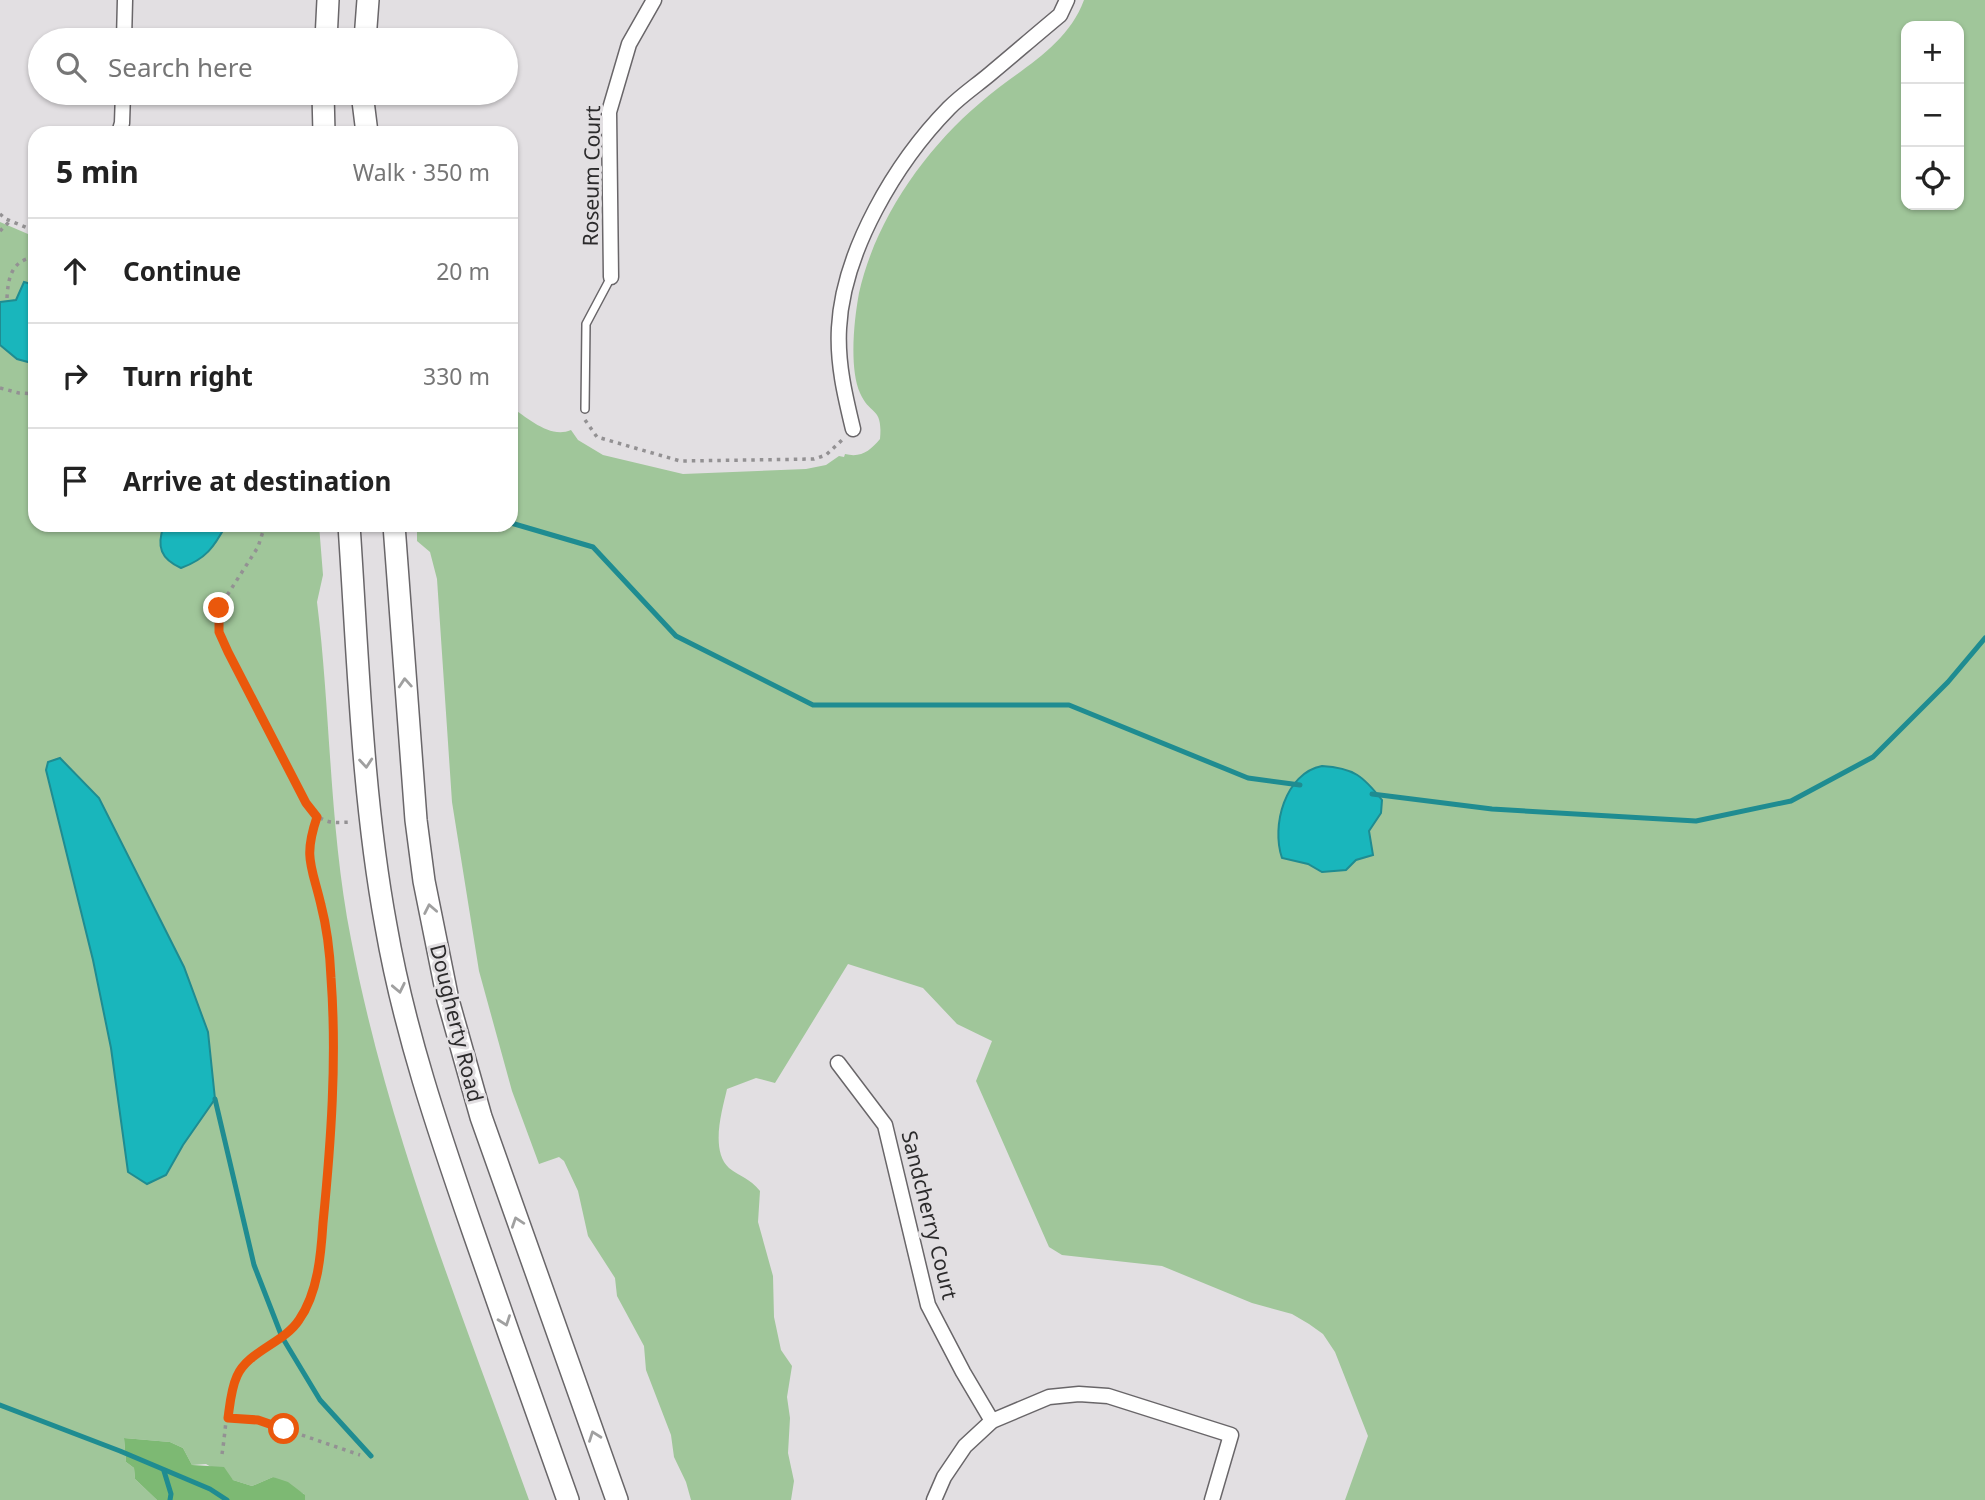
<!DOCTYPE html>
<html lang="en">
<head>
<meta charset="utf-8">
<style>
	:root { --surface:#fff; --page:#f2f2f2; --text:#222; --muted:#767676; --line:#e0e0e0 }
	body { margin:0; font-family:"Noto Sans",sans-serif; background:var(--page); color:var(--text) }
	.controls { position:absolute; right:21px; top:21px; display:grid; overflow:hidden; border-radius:14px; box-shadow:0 2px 5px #0004 }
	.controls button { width:63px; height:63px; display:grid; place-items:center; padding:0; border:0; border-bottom:2px solid var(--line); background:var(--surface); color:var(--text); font:35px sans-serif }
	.stop { position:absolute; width:21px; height:21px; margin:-16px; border:5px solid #ea580c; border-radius:50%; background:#fff }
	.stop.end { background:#ea580c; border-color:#fff; box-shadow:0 2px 7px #0008 }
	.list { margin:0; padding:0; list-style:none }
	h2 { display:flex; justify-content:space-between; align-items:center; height:91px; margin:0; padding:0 28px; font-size:30px }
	h2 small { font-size:23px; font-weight:400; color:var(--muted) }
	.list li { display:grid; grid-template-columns:46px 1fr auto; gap:21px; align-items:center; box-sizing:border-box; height:105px; padding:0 28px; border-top:2px solid var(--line) }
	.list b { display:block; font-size:26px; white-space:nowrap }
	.list em { font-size:23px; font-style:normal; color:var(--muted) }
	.icon { flex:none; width:38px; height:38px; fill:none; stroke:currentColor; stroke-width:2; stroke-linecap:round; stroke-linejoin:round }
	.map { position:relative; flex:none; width:1985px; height:1500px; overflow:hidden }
	.search { position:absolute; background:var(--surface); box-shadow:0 2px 5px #0004; left:28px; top:28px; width:490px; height:77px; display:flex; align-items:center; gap:18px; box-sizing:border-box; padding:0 24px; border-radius:38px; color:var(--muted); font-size:26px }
	.panel { position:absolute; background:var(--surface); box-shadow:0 2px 5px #0004; left:28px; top:126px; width:490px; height:406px; border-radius:21px }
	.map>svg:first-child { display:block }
	.green { fill:#a0c69a; fill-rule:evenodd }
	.forest { fill:#7db973 }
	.water { fill:#19b6bc; stroke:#1f8c91; stroke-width:2 }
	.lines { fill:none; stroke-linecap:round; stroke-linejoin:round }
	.stream { stroke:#1f8c91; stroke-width:5 }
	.lane-casing { stroke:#696669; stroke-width:10 }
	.street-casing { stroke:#696669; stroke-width:17 }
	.secondary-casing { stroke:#696669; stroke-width:24 }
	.path { stroke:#939193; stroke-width:3.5; stroke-dasharray:3.5 5; stroke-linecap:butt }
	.lane { stroke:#fff; stroke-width:7 }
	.street { stroke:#fff; stroke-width:14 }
	.secondary { stroke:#fff; stroke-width:21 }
	.oneway { stroke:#a0a0a0 }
	.route { stroke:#ea580c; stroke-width:9 }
	.labels { text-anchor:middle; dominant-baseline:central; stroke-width:6; stroke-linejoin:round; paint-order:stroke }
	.street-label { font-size:21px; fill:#2c2b2c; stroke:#e2dfe2 }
</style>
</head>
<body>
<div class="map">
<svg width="1985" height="1500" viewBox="0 0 1985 1500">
	<rect width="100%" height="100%" fill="#e2dfe2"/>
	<g class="green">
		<path d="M1084 0H1985V1500H1345L1368 1436 1335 1352 1323 1334 1309 1324 1292 1314 1252 1303 1162 1266 1062 1255 1049 1247 976 1081 992 1041 957 1024 923 988 848 964 775 1083 756 1078 727 1089C722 1111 710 1150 729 1168 740 1177 750 1178 760 1191L758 1222 773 1276 774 1317 781 1350 792 1366 787 1397 790 1418 788 1453 794 1481 791 1500H691L686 1482 674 1457 671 1435 646 1370 644 1346 617 1296 615 1278 588 1236 578 1191 564 1161 559 1157 539 1164 512 1091 479 971 452 802 437 579 430 552 417 541V525H511V407C528 418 550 439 571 430L578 440 603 455 683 474 806 469 826 465 839 456 844 457 845 454C861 458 870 451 880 439 883 406 870 416 860 393 849 368 854 320 859 293 875 221 924 150 980 103 1017 70 1066 49 1084 0ZM1906 26H1959V205H1906Z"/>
		<path d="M0 222 35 237V525H319L323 575 317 602C331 715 329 827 351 939 388 1133 463 1316 529 1500H305L304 1494 273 1477 252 1486 233 1480 206 1464 192 1465 183 1448 170 1442 124 1438 126 1462 134 1468 135 1479 157 1500H0Z"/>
	</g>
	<polygon class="forest" points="124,1438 170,1442 183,1448 192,1465 224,1467 233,1480 252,1486 273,1477 288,1482 305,1495 305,1500 157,1500 135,1479 134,1468 126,1462"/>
	<g class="water">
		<polygon points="24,282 35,285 35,364 17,359 0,345 0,302 16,300"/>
		<path d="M164 525H226C214 547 206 559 181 568 161 559 156 547 164 525Z"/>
		<polygon points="60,758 99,798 184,967 208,1032 215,1099 183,1145 166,1175 147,1184 128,1172 111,1048 93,960 46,770 48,762"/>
		<path d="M1322 766C1354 768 1363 776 1382 800L1381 813 1369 831 1373 855 1356 860 1346 870 1322 872 1308 864 1282 858C1271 826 1285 773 1322 766Z"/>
	</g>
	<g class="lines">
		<g class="stream">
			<polyline points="511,523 593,547 676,636 813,705 1069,705 1248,778 1300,785"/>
			<polyline points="1372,794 1492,809 1696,821 1791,801 1873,757 1948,682 1985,638"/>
			<polyline points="215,1099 254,1265 282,1337 320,1400 371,1456"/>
			<polyline points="0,1405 120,1451 210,1489 227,1500"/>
			<polyline points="164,1471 171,1494 170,1500"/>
		</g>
		<defs>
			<polyline id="lane" points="585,409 586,324 611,277"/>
			<g id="street">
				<polyline points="124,40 125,0"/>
				<polyline points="119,133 122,123 123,93"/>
				<polyline points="611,277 609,112 629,44 654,0"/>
				<path d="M853 429C845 396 837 363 839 328 843 251 896 162 949 108 962 95 977 85 990 74 1014 54 1037 34 1060 15L1067 0"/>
				<polyline points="838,1063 885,1125 928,1305 963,1372 992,1421"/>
				<polyline points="934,1500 944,1477 965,1446 992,1421 1049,1397 1079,1394 1108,1396 1231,1435 1212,1500"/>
			</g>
			<g id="secondary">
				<polyline points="326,40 328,0"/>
				<polyline points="365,40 368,0"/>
				<polyline points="323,93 324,133"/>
				<polyline points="362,93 367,133"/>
				<path d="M349 525C358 657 362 796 386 926 404 1030 438 1130 473 1231 504 1321 536 1410 568 1500"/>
				<polyline points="394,525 416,820 424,881 448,1000 481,1117 617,1500"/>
			</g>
		</defs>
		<use href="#lane" class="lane-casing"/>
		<use href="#street" class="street-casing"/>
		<use href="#secondary" class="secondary-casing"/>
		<g class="path">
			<polyline points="0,214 6,219 35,231"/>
			<polyline points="0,231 10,221"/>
			<path d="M7 298C8 277 12 260 35 257"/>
			<polyline points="0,388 19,393 35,394"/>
			<polyline points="585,420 597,437 680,461 814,459 826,455 842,440"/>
			<path d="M265 525 258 547 219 608V632L306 803C323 824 327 823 352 822"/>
			<polyline points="228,1418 258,1420 360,1455"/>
			<path d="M222 1454C226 1430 226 1399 237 1376 242 1364 257 1355 268 1348 302 1323 310 1306 318 1265 325 1232 325 1197 327 1164 331 1102 336 1040 331 978 330 954 327 928 321 904 312 867 304 856 317 817"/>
		</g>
		<use href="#lane" class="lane"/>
		<use href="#street" class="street"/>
		<use href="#secondary" class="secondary"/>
	</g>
	<defs><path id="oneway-chevron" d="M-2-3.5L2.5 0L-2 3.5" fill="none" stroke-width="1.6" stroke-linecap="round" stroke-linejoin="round" transform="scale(1.75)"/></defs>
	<g class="oneway">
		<use href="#oneway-chevron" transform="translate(405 683) rotate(-94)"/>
		<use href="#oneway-chevron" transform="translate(366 763) rotate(85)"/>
		<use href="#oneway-chevron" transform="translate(430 909) rotate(-101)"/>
		<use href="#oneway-chevron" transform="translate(399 988) rotate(78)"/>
		<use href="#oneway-chevron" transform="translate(517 1222) rotate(-109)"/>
		<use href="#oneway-chevron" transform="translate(505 1321) rotate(70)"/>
		<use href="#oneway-chevron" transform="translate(594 1436) rotate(-110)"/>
	</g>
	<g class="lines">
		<path class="route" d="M219 608V632L228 652 306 803 317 817C303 858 312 866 321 905 327 928 330 954 331 978 337 1059 331 1142 323 1223 321 1254 318 1293 299 1320 284 1343 248 1351 237 1376 231 1389 230 1404 228 1418L258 1420 284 1429"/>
	</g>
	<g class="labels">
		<g class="street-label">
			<text transform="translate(591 176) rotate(-89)">Roseum Court</text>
			<text transform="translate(457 1023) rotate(76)">Dougherty Road</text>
			<text transform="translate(930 1215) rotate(76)">Sandcherry Court</text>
		</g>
	</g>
</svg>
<div class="controls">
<button>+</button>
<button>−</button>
<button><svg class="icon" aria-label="locate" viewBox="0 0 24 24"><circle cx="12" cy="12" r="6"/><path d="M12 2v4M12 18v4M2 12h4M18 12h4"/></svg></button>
</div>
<div class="stop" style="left:284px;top:1429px"></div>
<div class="stop end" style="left:219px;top:608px"></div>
<div class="search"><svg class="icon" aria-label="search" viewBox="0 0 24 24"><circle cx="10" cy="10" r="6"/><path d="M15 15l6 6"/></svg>Search here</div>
<section class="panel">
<h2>5 min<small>Walk · 350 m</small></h2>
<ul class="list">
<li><svg class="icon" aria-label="ahead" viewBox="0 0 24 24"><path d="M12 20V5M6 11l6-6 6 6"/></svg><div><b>Continue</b></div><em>20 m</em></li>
<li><svg class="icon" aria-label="right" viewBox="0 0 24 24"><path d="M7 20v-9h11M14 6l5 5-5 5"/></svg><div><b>Turn right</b></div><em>330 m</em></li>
<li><svg class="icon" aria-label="arrive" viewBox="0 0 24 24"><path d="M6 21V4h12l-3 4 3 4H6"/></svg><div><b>Arrive at destination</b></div></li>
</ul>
</section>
</div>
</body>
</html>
